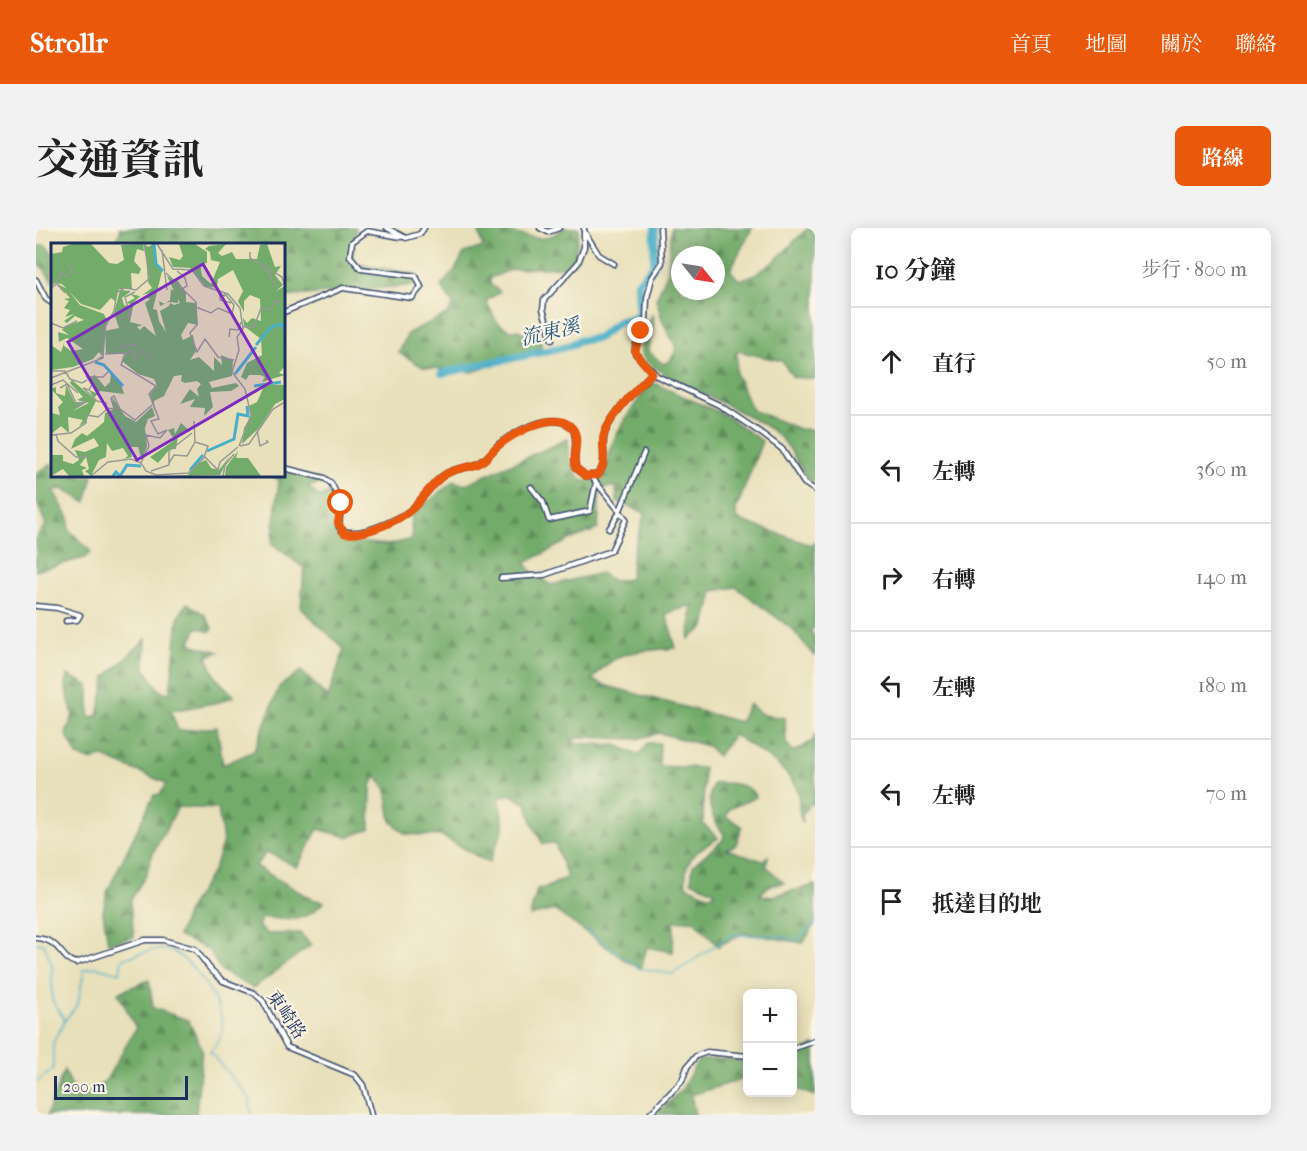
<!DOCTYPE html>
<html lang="zh-TW">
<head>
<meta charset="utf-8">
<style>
	:root { --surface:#fff; --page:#f2f2f2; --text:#222; --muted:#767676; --line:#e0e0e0; --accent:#ea580c }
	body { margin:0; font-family:"IM FELL French Canon","Noto Serif TC",serif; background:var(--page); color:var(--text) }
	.controls { position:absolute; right:18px; bottom:18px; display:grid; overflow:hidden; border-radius:9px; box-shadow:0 3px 15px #0003 }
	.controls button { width:54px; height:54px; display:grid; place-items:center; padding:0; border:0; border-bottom:2px solid var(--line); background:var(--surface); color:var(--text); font:30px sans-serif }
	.compass { position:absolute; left:635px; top:18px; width:54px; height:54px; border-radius:50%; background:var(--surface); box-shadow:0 3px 15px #0003; rotate:120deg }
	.scale { position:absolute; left:18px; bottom:15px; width:134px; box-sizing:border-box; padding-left:6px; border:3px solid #1b2f5e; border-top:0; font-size:16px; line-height:21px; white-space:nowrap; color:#1b2f5e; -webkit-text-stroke:4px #fcf5e5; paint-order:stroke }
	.stop { position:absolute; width:18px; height:18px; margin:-14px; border:4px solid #ea580c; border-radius:50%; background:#fff }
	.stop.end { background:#ea580c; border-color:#fff; box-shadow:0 2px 6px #0008 }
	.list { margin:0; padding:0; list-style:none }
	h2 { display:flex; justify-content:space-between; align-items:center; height:78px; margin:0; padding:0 24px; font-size:26px }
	h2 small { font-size:20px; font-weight:400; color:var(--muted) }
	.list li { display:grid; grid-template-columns:39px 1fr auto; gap:18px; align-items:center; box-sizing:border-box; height:108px; padding:0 24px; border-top:2px solid var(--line) }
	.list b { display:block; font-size:22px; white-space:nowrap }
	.list em { font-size:20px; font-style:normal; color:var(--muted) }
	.icon { flex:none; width:33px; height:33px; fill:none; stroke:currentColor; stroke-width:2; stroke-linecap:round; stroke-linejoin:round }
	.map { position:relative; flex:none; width:779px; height:887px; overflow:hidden; border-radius:9px }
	header { display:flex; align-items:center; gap:36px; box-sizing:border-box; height:84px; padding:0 30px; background:var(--accent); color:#fff }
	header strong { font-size:28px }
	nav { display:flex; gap:33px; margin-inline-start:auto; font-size:21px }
	.intro { display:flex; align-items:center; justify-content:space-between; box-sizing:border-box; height:144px; padding:0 36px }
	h1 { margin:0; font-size:42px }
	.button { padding:15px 27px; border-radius:9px; background:var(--accent); color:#fff; font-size:21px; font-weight:700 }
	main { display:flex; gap:36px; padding:0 36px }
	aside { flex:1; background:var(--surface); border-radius:9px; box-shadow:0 3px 15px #0003 }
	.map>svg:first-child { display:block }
	.forest { fill:url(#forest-firs); stroke:#476e64; stroke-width:1.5; fill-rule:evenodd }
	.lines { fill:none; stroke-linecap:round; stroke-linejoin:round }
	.stream { stroke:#49aec8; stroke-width:1.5 }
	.river { stroke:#49aec8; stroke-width:8 }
	.minor-casing { stroke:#3a4a6c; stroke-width:7 }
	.minor { stroke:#fff; stroke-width:4 }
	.route { stroke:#ea580c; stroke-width:8 }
	.labels { text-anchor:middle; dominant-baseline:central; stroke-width:4.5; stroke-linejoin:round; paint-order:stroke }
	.street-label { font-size:18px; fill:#1b2f5e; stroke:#fcf5e5 }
	.water-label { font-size:20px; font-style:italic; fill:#2b5b83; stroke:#fcf5e5 }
	.inset-river { fill:none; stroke:#49aec8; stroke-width:3 }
	.inset-road { fill:none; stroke:#969995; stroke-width:1.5 }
	.view { fill:#7b2cbf; fill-opacity:0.15; stroke:#7b2cbf; stroke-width:3 }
	.inset-edge { fill:none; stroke:#1b2f5e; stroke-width:3 }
</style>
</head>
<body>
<header>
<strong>Strollr</strong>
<nav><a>首頁</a><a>地圖</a><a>關於</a><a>聯絡</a></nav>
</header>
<div class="intro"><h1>交通資訊</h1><a class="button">路線</a></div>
<main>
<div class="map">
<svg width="779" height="887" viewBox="0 0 779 887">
	<defs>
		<pattern id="forest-firs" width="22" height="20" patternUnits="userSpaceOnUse" patternTransform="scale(1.5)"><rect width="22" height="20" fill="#73ac6a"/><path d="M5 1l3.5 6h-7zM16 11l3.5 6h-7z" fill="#5e8c5a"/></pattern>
	</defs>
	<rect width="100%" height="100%" fill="#fcf5e5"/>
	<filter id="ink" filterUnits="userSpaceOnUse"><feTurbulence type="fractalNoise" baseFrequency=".0167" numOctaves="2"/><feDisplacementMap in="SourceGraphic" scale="12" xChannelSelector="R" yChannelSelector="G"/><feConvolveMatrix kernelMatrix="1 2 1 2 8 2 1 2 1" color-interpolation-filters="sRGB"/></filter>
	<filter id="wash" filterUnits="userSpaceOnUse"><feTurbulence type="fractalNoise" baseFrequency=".008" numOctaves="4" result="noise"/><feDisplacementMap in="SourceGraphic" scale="24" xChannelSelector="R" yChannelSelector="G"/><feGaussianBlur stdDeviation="1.35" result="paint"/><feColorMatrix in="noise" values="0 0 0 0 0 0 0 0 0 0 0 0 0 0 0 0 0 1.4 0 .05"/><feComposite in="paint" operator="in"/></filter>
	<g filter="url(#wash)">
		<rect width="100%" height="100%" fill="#e8e0ba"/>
		<g class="forest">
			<polygon points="83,0 320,0 316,35 380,46 379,57 248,69 248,16 78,16 85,2"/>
			<path d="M442 0C463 0 482 8 503 10 518 11 518 4 529 0 532 0 539 0 543 0L538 35 530 39 477 41 454 50V56L464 64 450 73 461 94 473 102H482L496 111 505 113V120L437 144 387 139 363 125 372 105 412 86 417 76 405 58 419 42 428 25 447 19Z"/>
			<path d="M635 0H716L694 42 703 52C737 43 747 22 772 0L779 3V151L757 149 746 133 701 123 700 146 716 182 763 201 779 202V255L772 251C763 238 755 220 744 209 718 183 618 150 606 127 601 116 612 98 616 87L618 94 612 123 627 136 634 133 641 121 626 92 620 71 632 43ZM644 27H680V63H644Z"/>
			<polygon points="9,17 16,24 16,53 8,41 0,35 0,19"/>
			<path d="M615 154 687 186 726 213 700 282V291L775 317 779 314V399L774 403 779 409V428L756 401 700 359 677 363 669 399 653 411 656 377 630 386 640 420C603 424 581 419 556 452L571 458 704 494 713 476 727 487 749 490 750 515 758 524 778 512 779 506V577L775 575 766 587 767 595C759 581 766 569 760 559 747 535 720 522 698 507L681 528 672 518 623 505 601 511 546 509 535 512 540 515 580 517 603 527 612 515H624L623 538 668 540 667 596 682 610C660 624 647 629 650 658L672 667H678V663L655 653 657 637 687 612 688 606C676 592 668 572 678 555 694 555 712 554 720 569L693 581 690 589 706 598 700 617 690 621 727 633 732 628 730 638 748 655 732 658 724 667 736 668 779 657V696L767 715 708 705 682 718 658 692 638 693 637 724 611 719 605 740 592 734 518 682 494 688 501 661 512 659 531 649 519 615 507 616 497 597 491 576 474 566 463 570 468 599 453 635 406 608 369 606 355 593 350 562 340 547 335 558 334 601 312 609 282 601 261 639 231 624 219 638 275 671 288 674C266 696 256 692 226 689L222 698 232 706 264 705 275 717 217 760 185 743 173 722 142 708 153 680 177 643 187 613 182 581 142 579 117 625 110 647 94 673 98 709 72 715 67 684 71 664 118 567H124L130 555 65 528 57 533 41 528 30 506 37 487 29 457 32 447 53 458V489L62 488 70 449 110 411 109 441 124 463 134 465 142 390 151 375 169 387 177 401 173 404 161 399 154 416 182 424 171 429 180 450 198 468 183 474 135 483 142 503 181 499 187 537 218 523 243 459 265 443 292 470 308 421 265 380 268 340 236 316 243 251 235 248H248V243L284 251 288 254 272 259 284 269 296 264 301 282 298 299 307 313 353 317 376 311 375 288 418 253 428 257 532 211 533 232 546 253 558 252 570 243C573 208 596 182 615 154ZM580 258 581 274 609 285 597 324 594 351 577 353 565 345 515 357 498 346 489 335 533 312 562 301 564 261Z"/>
			<polygon points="16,236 16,248 57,248 50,274 27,261 17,262 33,290 33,302 55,324 48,330 0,343 0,308 10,297 0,272 0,245"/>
			<polygon points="113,752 117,780 152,792 166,821 160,887 11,887 28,842 43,872 70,852 100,800 82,765"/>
			<polygon points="779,817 779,868 756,859 757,827"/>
			<polygon points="689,831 711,833 711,850 655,867 659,887 621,886 646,861 662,832"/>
		</g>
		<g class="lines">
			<g class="stream">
				<polyline points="551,702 602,740 637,746 695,707 738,708 761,712 779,695"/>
				<path d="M0 715 8 716 16 737V772L29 792 42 776 48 742 61 739 84 745 86 731C101 727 122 717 137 724 158 733 191 781 186 804 185 812 179 818 174 824L214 871 215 887"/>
				<polyline points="0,854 17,842 17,815 29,792"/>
			</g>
			<polyline class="river" points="406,145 533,118 542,113 562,110 583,93 599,90 603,84 602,55 618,37 619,0"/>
		</g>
	</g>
	<g filter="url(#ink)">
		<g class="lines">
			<defs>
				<g id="minor">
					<polyline points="351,0 370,10 384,6 388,0"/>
					<polyline points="504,0 512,4 523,0"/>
					<polyline points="624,0 626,35 616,50 611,70 610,92 599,119 599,125 621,148 683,177 725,205 746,221 768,255 779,262"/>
					<polyline points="548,3 563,27 578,36"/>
					<polyline points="0,52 10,71 16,75"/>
					<polyline points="248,84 307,60 376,70 385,59 380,48 325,41 314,28 316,14 331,3 365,9"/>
					<polyline points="516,112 507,81 508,72 542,35 548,19 548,0"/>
					<path d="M248 240 288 250 295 255 305 275 303 299C314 315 365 291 377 280 387 270 395 258 405 249 419 238 431 242 443 235 451 231 457 222 463 216 481 202 519 181 537 201 543 214 536 227 540 240L550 248 561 247C572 237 566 223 568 210 570 191 603 158 617 145"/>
					<polyline points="495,259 507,274 513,292 554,283 560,254"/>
					<polyline points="573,301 582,287 608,225"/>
					<polyline points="465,350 508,347 575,323 590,291 555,248"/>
					<polyline points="0,378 21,380 44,387 41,392 30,393"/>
					<path d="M0 710C26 712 23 731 40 735L109 712H127L159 721 175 742 187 753 218 765 227 773 251 819 319 847 327 857 335 887"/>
					<polyline points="756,821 779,813"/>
					<polyline points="613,887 646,853 651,839 660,828 671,824 712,828"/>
				</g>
			</defs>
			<use href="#minor" class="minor-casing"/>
			<use href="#minor" class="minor"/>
		</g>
	</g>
	<g class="lines" filter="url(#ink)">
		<path class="route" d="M305 275 302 295 308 305C327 309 361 294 376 281 387 271 395 256 407 248 419 239 430 241 442 236 450 233 455 223 462 218 477 205 521 181 536 200 546 211 535 227 540 240L550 248 561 247C572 237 566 223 567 210 570 192 603 158 616 145L599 124 605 103"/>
	</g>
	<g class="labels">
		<g class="street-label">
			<text transform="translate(250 787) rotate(56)">東崎路</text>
		</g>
		<g class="water-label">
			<text transform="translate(514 104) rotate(-13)">流東溪</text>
		</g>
	</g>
	<g transform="translate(15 15)">
		<rect width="234" height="234" fill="#e8e0ba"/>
		<path d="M21 1H40L58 20 66 21 73 17 70 2 92 1 93 8 86 6 83 18 90 26 88 31 80 30 81 46H68L64 58 60 55 49 67 30 61 11 41 0 40V11L11 9 12 4ZM94 1 97 4 102 1 104 21 111 28 102 66 106 67 108 78 115 89 109 68 118 63 119 60 123 62 129 60 127 56V60L118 59 109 63 108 58 114 61 119 57 120 46 123 48 116 33 127 38 135 50V59L145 60 147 82 137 80 130 92 132 97 142 92 145 108 139 117 148 114 163 128V114L171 122 170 112 182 117 181 133 158 139 161 145 185 140 188 143 180 148 159 149 162 164 153 173 154 165 139 164 144 156 129 161 139 146 148 154 146 146 150 141 146 138 134 140 130 138 131 132 123 133 113 153 103 158 104 169 99 151 106 143 103 136 87 131 71 118 75 110H55L54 88 68 85 63 70 69 47 80 48 71 55 73 62 78 64 80 61 75 60 84 55 79 51 89 53 83 59 79 79 91 82 86 84 89 87 93 83 105 93 94 60 99 56 94 54 99 50 91 52 101 45 97 39ZM128 1H144L156 9V20L149 21 151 33 160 41 169 19 160 17 159 9 154 6 158 3 175 1 167 10 171 13 181 9 185 16H206L209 2 216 1 224 24 230 23 224 32 232 42 225 48 234 43V123L228 130 234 132 211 139 214 134 209 132H198L195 137 190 134 196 120 211 112 210 96 193 83 192 75 196 80 201 75 210 78 209 56 199 52 193 58V69L187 58 192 48 182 27 167 36 166 45 154 43 139 25 122 24 118 14 129 17 132 13ZM7 41 16 46 29 62 53 71 56 78 51 115 45 116 51 113 48 109 42 116 22 124 0 127V102L10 109 14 97 12 102 20 108 32 106 16 95 8 99 7 89 18 92 11 87 15 83 33 77 24 73 16 80 13 78 23 71 14 74 19 67 13 65 18 58 13 56 19 55ZM60 130 69 138 73 151 49 148 43 155 38 147 45 150V145L37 135 44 132 54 144 59 139ZM21 137 45 158 34 180 28 183 32 177 17 174 18 190 10 183 14 180 0 191V170L9 172 7 164 12 159 0 146 5 144V150L14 153 15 142 24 160H33L22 168 38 160 26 157 32 154 19 140ZM214 141 234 142V156L224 161 209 184 191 201 193 185 200 173 198 163 206 159ZM61 154 74 173 85 179 101 164 104 173 97 176 94 185 96 203 91 218 87 204H79L81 214 73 216 77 213 72 205 61 208 56 200 55 214 48 217 40 233 34 228 38 226 35 214 29 222 36 225 31 227 33 233H18L12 226 0 233V212H12V218L22 221 28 217 24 207 34 209 48 203 43 195 20 206 24 196 31 190 36 193 53 179 54 170 63 166ZM130 180 139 188 127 193 125 206H119L107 220 99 214 121 199 123 196 117 187 123 185 124 191ZM187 208 185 215H197L210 233H174L175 224ZM179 213 169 232 126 233 137 232 145 221 155 217 160 225 168 227Z" fill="#73ac6a"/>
		<path class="inset-river" d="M103 1 105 21 112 28M205 102 219 85 229 81 234 86M44 119 53 122 72 143M184 131 205 104M203 143 230 139M156 208 183 196 187 171 197 173 196 163M139 227 152 212M62 233 65 229 69 233 76 222 90 223"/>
		<path class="inset-road" d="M106 1 122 26 141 27 153 43 177 51 189 65 192 86 186 94 188 107 181 129 194 146 200 172 188 203M111 7 116 47M199 9V15L231 34 234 44M213 23 226 45M126 28 134 35 136 43 131 46M115 30 145 59 146 82 139 90 146 109 154 96 167 114 183 117M0 43 9 35 10 29 15 34 21 28 17 21M0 45 6 41 14 50M174 53 169 51V57L180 60M145 64 160 70 167 65 181 71 183 62 173 50M80 68 79 74 74 54 84 49M0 80 12 85 26 78M192 84H203L210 65 219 67 224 58 234 59M178 94 179 86 187 87 190 79M66 105 84 101 98 116M75 110 80 108 85 113 82 119M54 111 74 110 70 122 105 143 98 151 108 176 100 178 107 191 116 187 109 195 95 192 98 203 90 220 95 228 105 232 137 230 154 214 167 227 169 219 187 204M0 128H14L19 136 31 140 36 137M0 135 52 115 54 84 63 68 66 49 74 45 85 47 99 35 93 1M0 142 12 137 27 150M9 145 16 141 25 160 35 159 25 165M56 165 63 166 60 155 63 153 69 166 84 177 101 162M206 187 209 203 217 199 215 197M5 191 7 198 25 214 36 213M0 192 20 190 35 180 36 172 47 174 55 167V160L46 158 32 145 38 147 41 141 36 134H52L57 129M144 199 157 203 153 214M189 203 198 201 222 166 234 159M118 220 123 212 136 213 144 199 143 178M100 228 118 222V208L141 190M40 233 57 219 80 216 90 220M172 233 174 222 183 211"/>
		<path class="view" d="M152 21 220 139 86 217 17 99Z"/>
		<rect width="234" height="234" class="inset-edge"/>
	</g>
</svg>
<div class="controls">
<button>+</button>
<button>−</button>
</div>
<svg class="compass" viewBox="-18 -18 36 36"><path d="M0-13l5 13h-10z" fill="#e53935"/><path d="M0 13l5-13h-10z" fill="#767676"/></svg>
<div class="scale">200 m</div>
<div class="stop" style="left:305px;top:275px"></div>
<div class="stop end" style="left:605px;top:103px"></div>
</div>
<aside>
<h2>10 分鐘<small>步行 · 800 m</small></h2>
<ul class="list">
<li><svg class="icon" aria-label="ahead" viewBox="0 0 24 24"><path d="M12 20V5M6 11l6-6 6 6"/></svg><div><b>直行</b></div><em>50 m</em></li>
<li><svg class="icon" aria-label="left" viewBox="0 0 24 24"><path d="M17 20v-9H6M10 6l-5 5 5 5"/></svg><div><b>左轉</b></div><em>360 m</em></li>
<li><svg class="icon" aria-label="right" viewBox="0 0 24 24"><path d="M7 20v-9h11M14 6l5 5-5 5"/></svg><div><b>右轉</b></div><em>140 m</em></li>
<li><svg class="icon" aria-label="left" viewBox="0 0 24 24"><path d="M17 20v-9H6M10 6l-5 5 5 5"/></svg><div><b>左轉</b></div><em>180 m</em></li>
<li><svg class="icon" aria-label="left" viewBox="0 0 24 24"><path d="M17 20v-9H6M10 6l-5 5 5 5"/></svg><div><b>左轉</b></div><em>70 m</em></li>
<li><svg class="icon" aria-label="arrive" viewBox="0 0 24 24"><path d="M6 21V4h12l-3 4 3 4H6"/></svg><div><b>抵達目的地</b></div></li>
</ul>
</aside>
</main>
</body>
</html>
